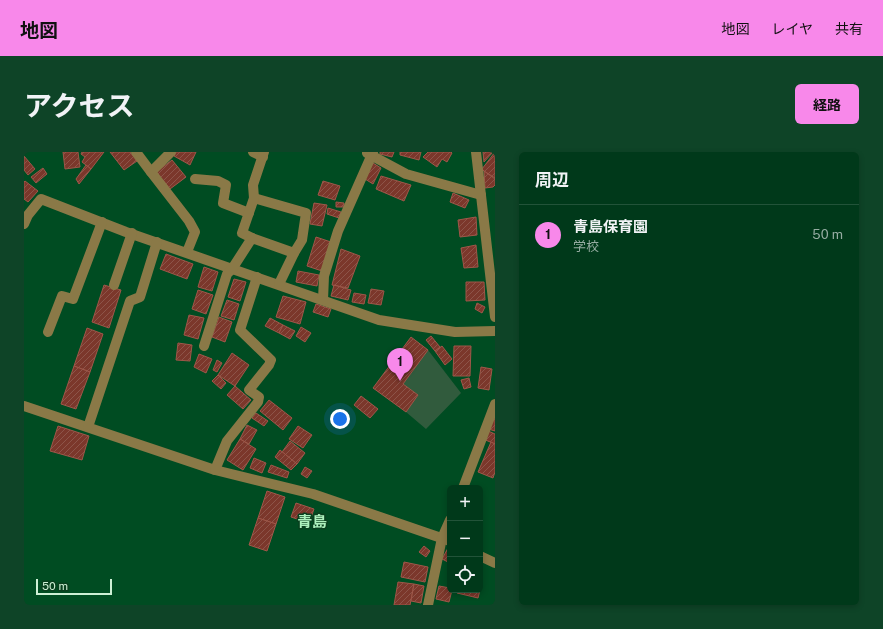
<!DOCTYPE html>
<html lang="ja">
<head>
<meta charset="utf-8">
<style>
	:root { --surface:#00391a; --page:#0e4427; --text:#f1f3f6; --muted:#95aca2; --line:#225339; --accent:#f888ea }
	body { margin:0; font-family:"Public Sans","Noto Sans JP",sans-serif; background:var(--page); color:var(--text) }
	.controls { position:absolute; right:12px; bottom:12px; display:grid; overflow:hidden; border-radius:6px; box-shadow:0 2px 6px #0003 }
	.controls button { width:36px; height:36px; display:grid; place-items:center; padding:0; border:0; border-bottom:1px solid var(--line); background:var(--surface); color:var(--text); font:20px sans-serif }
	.scale { position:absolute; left:12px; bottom:10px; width:76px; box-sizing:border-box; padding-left:4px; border:2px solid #ceefd5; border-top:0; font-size:11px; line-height:14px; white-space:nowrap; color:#ceefd5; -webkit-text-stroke:3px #093f1e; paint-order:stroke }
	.you { position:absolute; left:316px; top:267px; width:14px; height:14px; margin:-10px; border:3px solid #fff; border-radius:50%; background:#1a73e8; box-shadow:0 0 0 6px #1a73e833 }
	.badge { display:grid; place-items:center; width:26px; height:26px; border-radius:50%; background:var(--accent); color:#111; font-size:13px; font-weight:700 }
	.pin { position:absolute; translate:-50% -33px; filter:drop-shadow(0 1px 2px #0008) }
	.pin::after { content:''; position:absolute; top:21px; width:14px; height:12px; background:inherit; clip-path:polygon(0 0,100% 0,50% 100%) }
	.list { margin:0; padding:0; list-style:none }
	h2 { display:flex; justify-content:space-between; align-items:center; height:52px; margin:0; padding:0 16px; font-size:17px }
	h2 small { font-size:13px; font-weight:400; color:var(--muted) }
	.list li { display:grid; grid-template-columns:26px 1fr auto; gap:12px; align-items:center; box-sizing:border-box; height:60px; padding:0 16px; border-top:1px solid var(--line) }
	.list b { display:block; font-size:15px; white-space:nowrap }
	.list p { margin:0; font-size:13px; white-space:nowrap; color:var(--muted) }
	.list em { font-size:13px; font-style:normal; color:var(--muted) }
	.icon { flex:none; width:22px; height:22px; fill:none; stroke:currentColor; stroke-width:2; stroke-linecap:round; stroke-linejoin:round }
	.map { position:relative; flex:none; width:471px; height:453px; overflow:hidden; border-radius:6px }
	header { display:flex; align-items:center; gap:24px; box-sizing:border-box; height:56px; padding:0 20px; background:var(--accent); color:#111 }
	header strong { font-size:19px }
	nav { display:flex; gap:22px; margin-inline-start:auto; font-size:14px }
	.intro { display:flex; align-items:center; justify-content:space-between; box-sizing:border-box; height:96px; padding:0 24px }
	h1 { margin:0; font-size:28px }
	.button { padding:10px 18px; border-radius:6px; background:var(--accent); color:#111; font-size:14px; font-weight:700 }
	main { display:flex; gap:24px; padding:0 24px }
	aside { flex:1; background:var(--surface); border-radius:6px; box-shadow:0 2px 6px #0003 }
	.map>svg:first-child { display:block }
	.green { fill:#315b3d }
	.building { fill:url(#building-hatch); stroke:#9f5749 }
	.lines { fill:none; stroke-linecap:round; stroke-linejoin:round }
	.minor { stroke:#8a7947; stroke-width:10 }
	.labels { text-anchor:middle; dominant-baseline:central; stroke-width:3; stroke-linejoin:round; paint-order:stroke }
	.neighbourhood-label { font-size:15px; font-weight:bold; fill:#adf1bd; stroke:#093f1e }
</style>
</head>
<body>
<header>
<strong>地図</strong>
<nav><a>地図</a><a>レイヤ</a><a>共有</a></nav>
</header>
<div class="intro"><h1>アクセス</h1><a class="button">経路</a></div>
<main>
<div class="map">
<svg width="471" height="453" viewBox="0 0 471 453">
	<defs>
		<pattern id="building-hatch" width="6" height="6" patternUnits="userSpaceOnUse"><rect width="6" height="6" fill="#7b372b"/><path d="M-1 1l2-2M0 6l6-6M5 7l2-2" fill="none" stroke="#8d5449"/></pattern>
	</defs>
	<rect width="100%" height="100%" fill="#004c22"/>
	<polygon class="green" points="404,198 437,241 402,277 382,260 394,243 379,232"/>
	<g class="building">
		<polygon points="39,0 54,0 56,15 41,17"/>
		<polygon points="58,0 80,0 67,17 58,10 61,5 57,2"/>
		<polygon points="86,0 106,0 113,9 100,18"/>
		<polygon points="152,0 172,0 166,13 150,4"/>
		<polygon points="356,0 370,0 368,5 356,2"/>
		<polygon points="376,0 397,0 395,8 376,3"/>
		<polygon points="404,0 427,0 428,1 423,10 418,7 413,15 399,5"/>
		<polygon points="459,0 469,0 460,10"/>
		<polygon points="471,0 471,26 460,19 458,17"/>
		<polygon points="0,4 11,17 4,23 0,18"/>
		<polygon points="148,8 162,25 146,37 132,20"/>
		<polygon points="349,11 357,16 349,32 341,27"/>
		<polygon points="62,13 67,17 55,32 52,27"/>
		<polygon points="19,16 23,22 12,31 7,25"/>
		<polygon points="460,19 471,27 471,33 469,35 461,36"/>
		<polygon points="357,24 387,33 380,49 352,37"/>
		<polygon points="1,29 14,39 4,50 0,47 0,30"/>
		<polygon points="299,29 316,34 311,48 294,43"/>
		<polygon points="429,41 445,48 441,56 426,50"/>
		<polygon points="312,50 320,51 320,55 312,55"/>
		<polygon points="290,51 303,53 298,74 286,72"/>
		<polygon points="304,56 317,60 315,66 303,62"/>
		<polygon points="452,65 453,83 436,85 434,68"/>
		<polygon points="292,85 307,90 298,119 283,114"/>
		<polygon points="452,93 454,115 440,116 437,96"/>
		<polygon points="317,97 336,104 324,136 308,133"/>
		<polygon points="142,102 169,112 163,127 136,117"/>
		<polygon points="180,115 194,120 188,139 174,135"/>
		<polygon points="274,119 295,123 293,134 272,130"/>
		<polygon points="210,127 222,130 216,149 204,145"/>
		<polygon points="442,130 460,130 461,148 442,149"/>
		<polygon points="80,133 97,138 85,176 68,170"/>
		<polygon points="310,133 327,138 324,148 307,144"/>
		<polygon points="347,137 360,139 357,153 344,151"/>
		<polygon points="174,138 189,143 182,162 168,157"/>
		<polygon points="330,141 342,143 340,152 328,150"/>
		<polygon points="259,144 282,150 276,172 252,165"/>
		<polygon points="203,148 215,152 210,168 197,164"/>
		<polygon points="453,151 461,155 458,161 451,157"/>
		<polygon points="292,152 307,157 304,165 289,160"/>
		<polygon points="165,163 180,166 174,187 160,183"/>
		<polygon points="195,165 208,170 201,190 188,185"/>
		<polygon points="246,166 259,173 255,181 241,174"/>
		<polygon points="259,173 271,179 266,187 255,181"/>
		<polygon points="277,175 287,181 281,190 272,184"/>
		<polygon points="63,176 79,182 66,220 50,214"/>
		<polygon points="407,184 416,195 411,199 402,188"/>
		<polygon points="387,185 404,198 379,232 394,243 382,260 349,236"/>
		<polygon points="154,191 168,193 166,209 152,208"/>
		<polygon points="418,194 428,207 421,213 411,199"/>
		<polygon points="430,194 447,194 446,224 429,224"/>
		<polygon points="208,201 225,213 211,234 194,223"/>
		<polygon points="175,202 188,207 182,221 170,215"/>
		<polygon points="193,208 198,211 193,220 189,218"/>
		<polygon points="50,214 66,220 52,257 37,252"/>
		<polygon points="457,215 468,217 465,238 454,236"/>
		<polygon points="194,223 202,231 197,237 188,229"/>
		<polygon points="445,226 447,235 440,237 437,228"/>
		<polygon points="211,234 227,248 219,257 203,243"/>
		<polygon points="337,244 354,257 346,266 330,253"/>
		<polygon points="245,248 268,266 259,278 236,259"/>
		<polygon points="471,255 471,279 464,277"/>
		<polygon points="232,261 244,269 240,274 228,266"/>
		<polygon points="223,273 233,278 225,292 216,287"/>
		<polygon points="34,274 65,284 58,308 26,299"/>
		<polygon points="274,274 288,283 279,296 265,287"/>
		<polygon points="462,278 471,282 471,292 459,287"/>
		<polygon points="216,287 232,297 219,318 203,308"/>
		<polygon points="266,289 281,301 273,312 258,300"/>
		<polygon points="467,290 471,292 471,320 469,326 454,320"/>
		<polygon points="256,298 273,312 267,318 251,305"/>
		<polygon points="230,306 242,311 238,321 226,316"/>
		<polygon points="247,313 265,320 263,326 244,320"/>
		<polygon points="281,315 288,319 283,326 277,322"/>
		<polygon points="243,339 261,345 252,372 234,366"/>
		<polygon points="272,351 290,357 285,371 267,365"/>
		<polygon points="234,366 252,372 243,399 225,393"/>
		<polygon points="400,394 406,399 402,405 395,400"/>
		<polygon points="424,396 426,397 426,411 418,407"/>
		<polygon points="380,410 404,415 401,430 377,425"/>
		<polygon points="374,430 390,432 386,453 370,453"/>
		<polygon points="390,432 400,434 397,451 387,449"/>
		<polygon points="415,434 426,436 426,438 428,438 425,450 412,447"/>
		<polygon points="434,438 456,438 454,446 433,441"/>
	</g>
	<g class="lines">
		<g class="minor">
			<polyline points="112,0 127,20"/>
			<polyline points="147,0 127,20 165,69 171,80 163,100"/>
			<polyline points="229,0 239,5"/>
			<polyline points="452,0 471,165"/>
			<polyline points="343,1 382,22 457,43"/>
			<polyline points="171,27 194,29 202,33 199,51 225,61"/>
			<polyline points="230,46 282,61 278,88 270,101"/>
			<polyline points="0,72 4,63 17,47 102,80 355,168 431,180 471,179"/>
			<polyline points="228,86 218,81 230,46 229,33 240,0"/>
			<polyline points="90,133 108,81"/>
			<polyline points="299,148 300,124 314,79 349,0"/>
			<polyline points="24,180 38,144 49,147 78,70"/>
			<polyline points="180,194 203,122 208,117 228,86 270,101 255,132"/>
			<polyline points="0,254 191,318 289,342 426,389"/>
			<polyline points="64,275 106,149 116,145 133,90"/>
			<polyline points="191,318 203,289 234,250 235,245 225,238 245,213 247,208 216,178 233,125"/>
			<polyline points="439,336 471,252"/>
			<polyline points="456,404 471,411"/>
			<polyline points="404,453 418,386 426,368"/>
		</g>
	</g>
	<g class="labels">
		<g class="neighbourhood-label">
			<text x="288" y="369">青島</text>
		</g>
	</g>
</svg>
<div class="controls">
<button>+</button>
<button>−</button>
<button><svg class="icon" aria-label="locate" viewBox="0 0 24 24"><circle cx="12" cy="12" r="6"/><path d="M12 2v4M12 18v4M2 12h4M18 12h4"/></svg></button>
</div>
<div class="scale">50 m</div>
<div class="you"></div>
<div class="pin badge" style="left:376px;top:229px">1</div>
</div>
<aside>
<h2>周辺<small></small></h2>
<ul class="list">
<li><span class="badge">1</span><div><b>青島保育園</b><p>学校</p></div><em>50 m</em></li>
</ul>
</aside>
</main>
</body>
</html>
